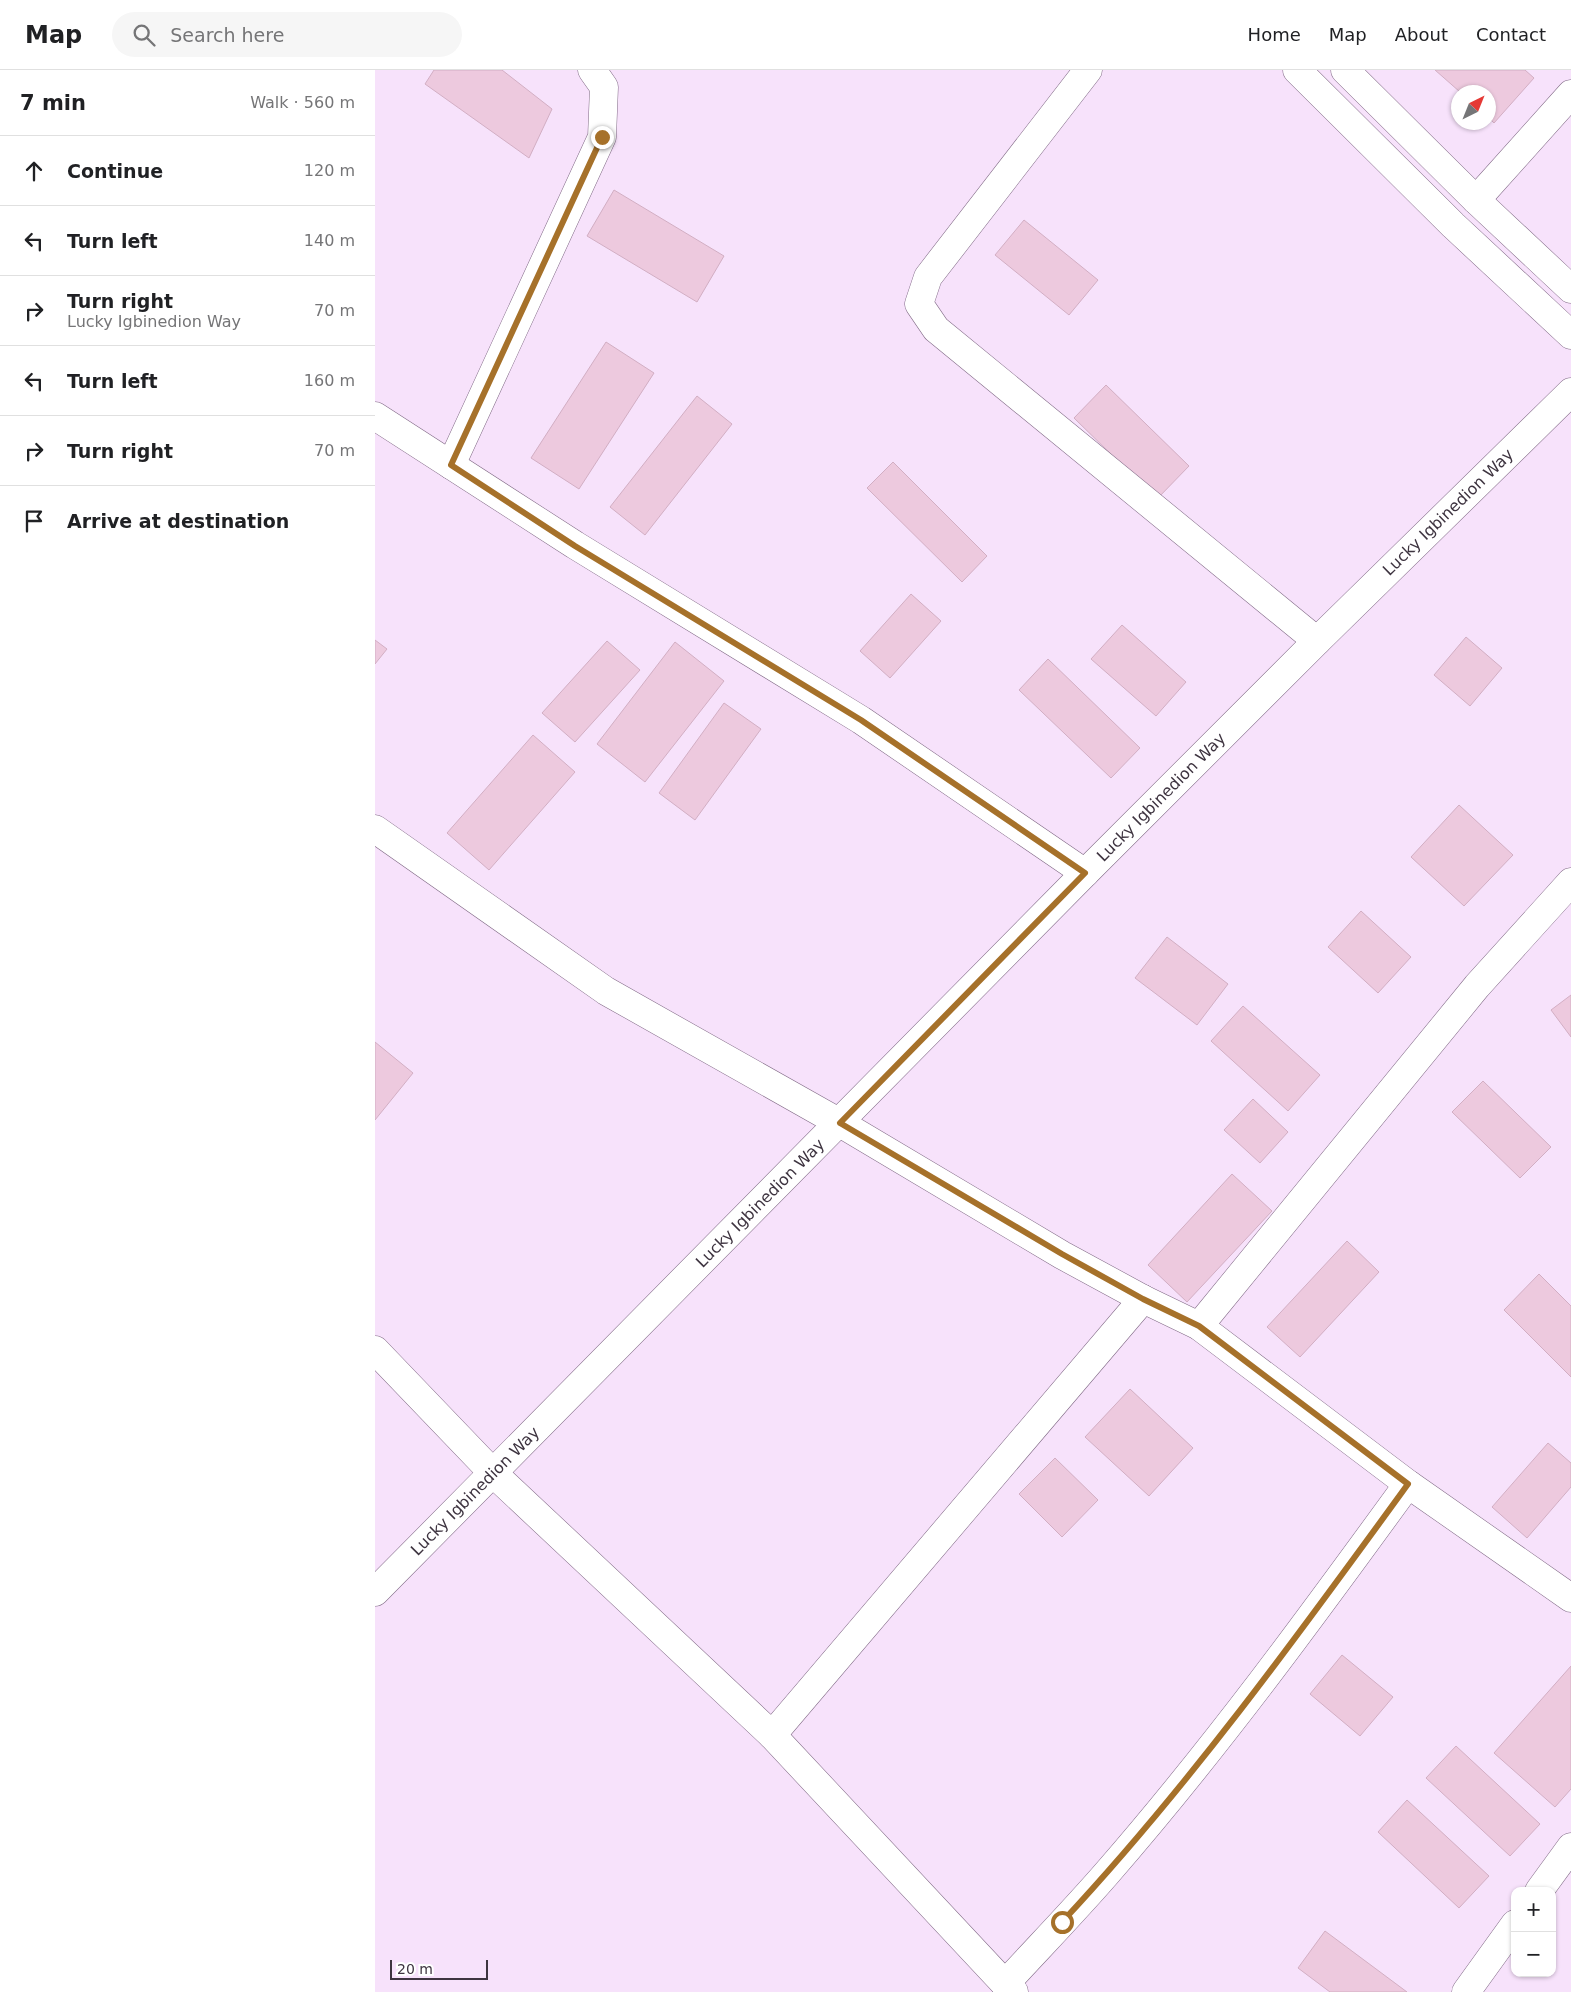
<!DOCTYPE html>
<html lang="en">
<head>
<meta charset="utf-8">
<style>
	:root { --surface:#fff; --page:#f6f6f6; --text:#202124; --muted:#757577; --line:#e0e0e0 }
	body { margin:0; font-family:"DejaVu Sans",sans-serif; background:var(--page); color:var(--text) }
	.controls { position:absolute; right:15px; bottom:15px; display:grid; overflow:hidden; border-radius:10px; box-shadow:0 1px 4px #0004 }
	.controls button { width:45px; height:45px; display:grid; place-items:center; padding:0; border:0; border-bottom:1px solid var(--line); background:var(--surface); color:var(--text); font:25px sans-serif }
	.compass { position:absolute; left:1076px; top:15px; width:45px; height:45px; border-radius:50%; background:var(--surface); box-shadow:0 1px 4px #0004; rotate:43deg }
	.scale { position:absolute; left:15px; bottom:12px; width:98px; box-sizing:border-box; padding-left:5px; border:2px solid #3e3440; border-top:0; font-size:14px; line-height:18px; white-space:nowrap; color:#3e3440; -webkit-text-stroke:4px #fff; paint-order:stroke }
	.stop { position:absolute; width:15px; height:15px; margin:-11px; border:4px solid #a6712a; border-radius:50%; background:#fff }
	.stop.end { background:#a6712a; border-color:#fff; box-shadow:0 1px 5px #0008 }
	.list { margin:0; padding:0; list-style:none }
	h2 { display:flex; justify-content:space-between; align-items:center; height:65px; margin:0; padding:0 20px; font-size:21px }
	h2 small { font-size:16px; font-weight:400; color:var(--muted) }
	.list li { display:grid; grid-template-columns:32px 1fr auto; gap:15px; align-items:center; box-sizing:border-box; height:70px; padding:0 20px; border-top:1px solid var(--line) }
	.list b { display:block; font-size:19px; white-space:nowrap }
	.list p { margin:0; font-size:16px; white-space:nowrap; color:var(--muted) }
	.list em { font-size:16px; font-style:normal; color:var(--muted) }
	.icon { flex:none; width:28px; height:28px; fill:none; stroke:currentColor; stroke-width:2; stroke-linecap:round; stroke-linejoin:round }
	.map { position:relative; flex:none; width:1196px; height:1922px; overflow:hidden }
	header { display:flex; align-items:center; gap:30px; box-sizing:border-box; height:70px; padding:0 25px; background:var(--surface); border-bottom:1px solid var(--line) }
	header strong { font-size:24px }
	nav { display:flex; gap:28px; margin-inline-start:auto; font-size:18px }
	.search { width:350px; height:45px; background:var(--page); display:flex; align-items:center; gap:12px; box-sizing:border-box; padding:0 18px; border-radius:28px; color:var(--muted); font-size:19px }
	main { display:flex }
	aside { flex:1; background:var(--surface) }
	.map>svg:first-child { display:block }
	.building { fill:#edc9de; stroke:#d2aec3 }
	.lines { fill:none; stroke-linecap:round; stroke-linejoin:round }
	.minor-casing { stroke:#816a86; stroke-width:29 }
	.minor { stroke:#fff; stroke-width:28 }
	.route { stroke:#a6712a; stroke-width:6 }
	.labels { text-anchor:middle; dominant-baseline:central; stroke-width:4; stroke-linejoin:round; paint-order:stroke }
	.street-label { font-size:16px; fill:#3e3440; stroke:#fff }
</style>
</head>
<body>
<header>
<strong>Map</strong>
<div class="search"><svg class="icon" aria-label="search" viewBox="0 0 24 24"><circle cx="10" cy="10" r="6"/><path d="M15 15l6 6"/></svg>Search here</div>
<nav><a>Home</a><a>Map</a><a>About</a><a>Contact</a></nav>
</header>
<main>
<aside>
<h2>7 min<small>Walk · 560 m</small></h2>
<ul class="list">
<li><svg class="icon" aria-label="ahead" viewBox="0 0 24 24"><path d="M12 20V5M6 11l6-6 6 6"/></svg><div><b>Continue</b></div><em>120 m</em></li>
<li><svg class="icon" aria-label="left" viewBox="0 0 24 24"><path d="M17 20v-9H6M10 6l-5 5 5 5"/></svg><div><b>Turn left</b></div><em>140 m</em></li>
<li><svg class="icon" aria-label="right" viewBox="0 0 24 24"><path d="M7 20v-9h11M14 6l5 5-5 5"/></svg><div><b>Turn right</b><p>Lucky Igbinedion Way</p></div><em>70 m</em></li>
<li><svg class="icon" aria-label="left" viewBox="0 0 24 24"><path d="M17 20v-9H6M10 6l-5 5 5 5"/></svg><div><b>Turn left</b></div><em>160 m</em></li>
<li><svg class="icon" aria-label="right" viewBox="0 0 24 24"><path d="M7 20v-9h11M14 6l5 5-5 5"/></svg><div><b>Turn right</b></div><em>70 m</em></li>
<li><svg class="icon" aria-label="arrive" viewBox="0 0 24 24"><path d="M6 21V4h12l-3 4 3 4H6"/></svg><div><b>Arrive at destination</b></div></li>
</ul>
</aside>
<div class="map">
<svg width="1196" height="1922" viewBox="0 0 1196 1922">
	<rect width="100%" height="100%" fill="#f7e2fb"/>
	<g class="building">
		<polygon points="59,0 127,0 177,39 154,88 50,14"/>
		<polygon points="1060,0 1150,0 1159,8 1119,53 1114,48 1114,22 1085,22"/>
		<polygon points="239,120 349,186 322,232 212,166"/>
		<polygon points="649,150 723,210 694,245 620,185"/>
		<polygon points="231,272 279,303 204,419 156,388"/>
		<polygon points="731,315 814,396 782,429 699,348"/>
		<polygon points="322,326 357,354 270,465 235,437"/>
		<polygon points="518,392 612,486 587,512 492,418"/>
		<polygon points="536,524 566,551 515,608 485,581"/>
		<polygon points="747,555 811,612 781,646 716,589"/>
		<polygon points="1091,567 1127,598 1095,636 1059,605"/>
		<polygon points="0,570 12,579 0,594"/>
		<polygon points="232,571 265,600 200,672 167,643"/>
		<polygon points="300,572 349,611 270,712 222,674"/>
		<polygon points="673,589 765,678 736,708 644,620"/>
		<polygon points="349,633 386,659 320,750 284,723"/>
		<polygon points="158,665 200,702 114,800 72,763"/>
		<polygon points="1084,735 1138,785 1089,836 1036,787"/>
		<polygon points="986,841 1036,887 1003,923 953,877"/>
		<polygon points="792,867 853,914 822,955 760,908"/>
		<polygon points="1196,925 1196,967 1176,940"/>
		<polygon points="868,936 945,1005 913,1041 836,971"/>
		<polygon points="0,972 38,1003 0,1050"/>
		<polygon points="1108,1011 1176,1077 1145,1108 1077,1042"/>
		<polygon points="878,1029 913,1062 885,1093 849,1060"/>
		<polygon points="857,1104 897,1141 812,1232 773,1195"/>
		<polygon points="972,1171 1004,1202 925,1287 892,1257"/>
		<polygon points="1164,1204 1196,1236 1196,1307 1129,1240"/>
		<polygon points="755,1319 818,1378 774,1426 710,1367"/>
		<polygon points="1173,1373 1196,1393 1196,1417 1152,1468 1117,1437"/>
		<polygon points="680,1388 723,1430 687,1467 644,1424"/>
		<polygon points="967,1585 1018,1627 985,1666 935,1624"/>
		<polygon points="1196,1596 1196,1719 1180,1737 1119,1683"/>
		<polygon points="1081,1676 1165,1754 1135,1786 1051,1708"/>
		<polygon points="1032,1730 1114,1806 1084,1838 1003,1762"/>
		<polygon points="950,1861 1032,1922 955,1922 923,1898"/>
	</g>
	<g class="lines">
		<defs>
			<g id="minor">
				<polyline points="713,0 553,207 544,234 561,259 942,571"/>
				<polyline points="922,0 1078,155 1196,265"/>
				<polyline points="970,0 1101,130 1196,219"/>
				<polyline points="1101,130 1196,24"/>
				<polyline points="0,346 200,475 486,650 710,803"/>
				<polyline points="76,395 227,67 229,17 217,0"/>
				<polyline points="0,759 231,921 465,1053 687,1185 768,1229 824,1256 1033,1414 1196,1528"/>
				<polyline points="824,1256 1102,916 1196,812"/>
				<polyline points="0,1280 118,1403 397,1665 630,1914 639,1922"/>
				<polyline points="0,1522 710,803 942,571 1196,322"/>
				<polyline points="397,1665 768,1229"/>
				<polyline points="1164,1821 1196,1777"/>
				<path d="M630 1914C664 1877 699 1841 732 1803 840 1679 937 1546 1033 1414"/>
				<polyline points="1091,1922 1140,1854"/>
			</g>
		</defs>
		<use href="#minor" class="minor-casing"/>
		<use href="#minor" class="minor"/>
	</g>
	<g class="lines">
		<path class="route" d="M227 67 76 395 200 476 486 650 710 803 465 1053 687 1184 768 1229 824 1256 1033 1414C924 1564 814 1716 687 1852"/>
	</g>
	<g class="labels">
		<g class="street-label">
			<text transform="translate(1073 442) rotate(-44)">Lucky Igbinedion Way</text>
			<text transform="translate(786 727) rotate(-45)">Lucky Igbinedion Way</text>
			<text transform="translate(385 1133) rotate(-45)">Lucky Igbinedion Way</text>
			<text transform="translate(100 1421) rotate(-45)">Lucky Igbinedion Way</text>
		</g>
	</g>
</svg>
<div class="controls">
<button>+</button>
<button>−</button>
</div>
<svg class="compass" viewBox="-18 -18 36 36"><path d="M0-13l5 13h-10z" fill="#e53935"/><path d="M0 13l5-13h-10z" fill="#757577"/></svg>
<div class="scale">20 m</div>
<div class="stop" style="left:687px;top:1852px"></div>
<div class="stop end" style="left:227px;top:67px"></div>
</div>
</main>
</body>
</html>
